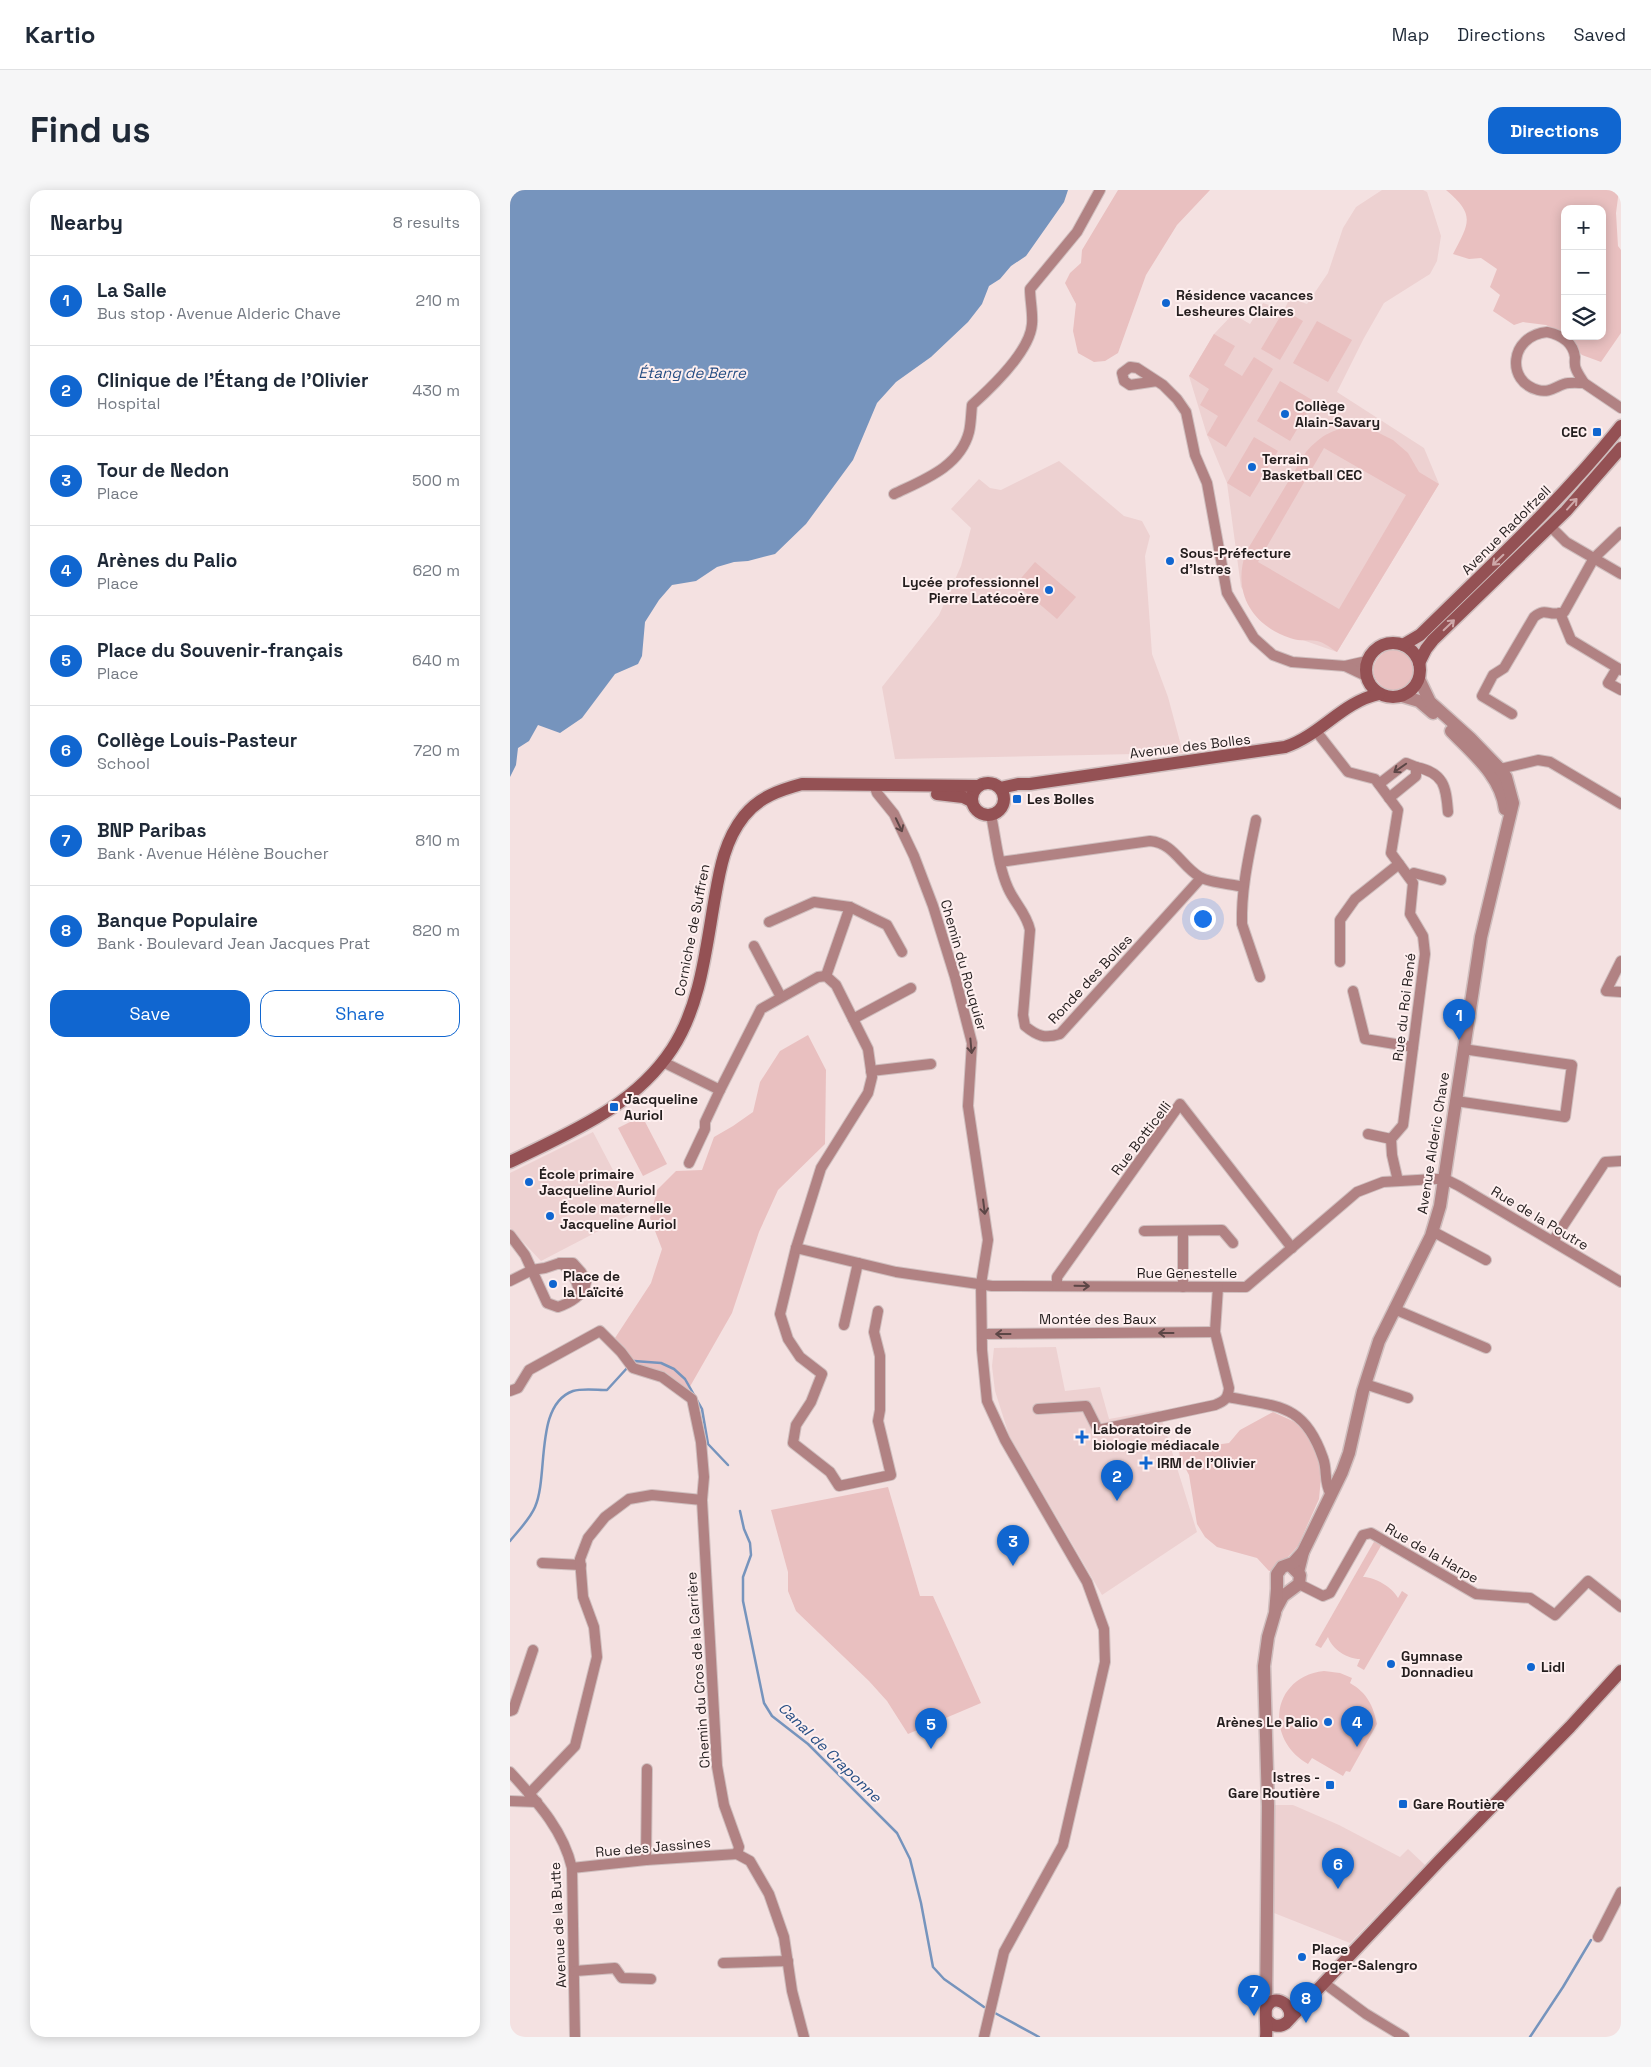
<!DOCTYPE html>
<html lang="en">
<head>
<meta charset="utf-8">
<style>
	:root { --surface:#fff; --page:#f6f6f7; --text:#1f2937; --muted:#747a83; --line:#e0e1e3; --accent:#1066d0 }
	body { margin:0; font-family:"Space Grotesk",sans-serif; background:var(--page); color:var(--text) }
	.controls { position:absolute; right:15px; top:15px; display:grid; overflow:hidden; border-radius:10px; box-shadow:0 2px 12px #0003 }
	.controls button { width:45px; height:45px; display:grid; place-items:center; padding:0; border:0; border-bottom:1px solid var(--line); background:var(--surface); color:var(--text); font:25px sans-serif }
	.you { position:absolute; left:692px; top:728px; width:18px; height:18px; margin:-12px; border:4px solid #fff; border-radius:50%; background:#1a73e8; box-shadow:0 0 0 8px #1a73e833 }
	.badge { display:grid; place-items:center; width:32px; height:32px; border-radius:50%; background:var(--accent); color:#fff; font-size:16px; font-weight:700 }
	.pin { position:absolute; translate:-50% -41px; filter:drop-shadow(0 1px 2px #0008) }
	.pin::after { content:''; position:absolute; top:26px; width:18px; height:15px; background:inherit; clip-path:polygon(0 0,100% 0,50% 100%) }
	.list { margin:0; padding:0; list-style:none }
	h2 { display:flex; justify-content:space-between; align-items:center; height:65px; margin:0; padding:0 20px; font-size:21px }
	h2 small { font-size:16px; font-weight:400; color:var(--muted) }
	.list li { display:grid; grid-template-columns:32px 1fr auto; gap:15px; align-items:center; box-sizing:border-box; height:90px; padding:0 20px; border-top:1px solid var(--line) }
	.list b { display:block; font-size:19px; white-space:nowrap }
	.list p { margin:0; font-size:16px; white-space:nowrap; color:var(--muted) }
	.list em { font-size:16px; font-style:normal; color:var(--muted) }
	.actions { display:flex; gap:10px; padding:15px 20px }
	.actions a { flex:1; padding:11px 0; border:1px solid var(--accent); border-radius:15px; text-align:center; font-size:18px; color:var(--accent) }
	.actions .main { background:var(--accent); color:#fff }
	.icon { flex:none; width:28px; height:28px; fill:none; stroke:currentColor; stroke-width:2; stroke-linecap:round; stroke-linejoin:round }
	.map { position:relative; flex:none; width:1111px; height:1847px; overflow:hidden; border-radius:15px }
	header { display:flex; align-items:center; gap:30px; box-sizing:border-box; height:70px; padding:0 25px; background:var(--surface); border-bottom:1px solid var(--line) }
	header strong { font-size:24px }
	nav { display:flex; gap:28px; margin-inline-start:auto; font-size:18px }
	.intro { display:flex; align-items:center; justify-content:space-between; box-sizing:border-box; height:120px; padding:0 30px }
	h1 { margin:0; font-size:35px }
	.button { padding:12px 22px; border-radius:15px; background:var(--accent); color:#fff; font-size:18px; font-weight:700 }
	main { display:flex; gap:30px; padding:0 30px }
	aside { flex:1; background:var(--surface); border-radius:15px; box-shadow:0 2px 12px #0003 }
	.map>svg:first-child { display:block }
	.built { fill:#edd1d1 }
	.green { fill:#e9c0c0; fill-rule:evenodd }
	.water { fill:#7694bd }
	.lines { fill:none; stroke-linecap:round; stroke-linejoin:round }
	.stream { stroke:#7694bd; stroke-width:2.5 }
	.minor-casing { stroke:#cfbebe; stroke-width:12 }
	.tertiary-casing { stroke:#cfbebe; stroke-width:15 }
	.secondary-casing { stroke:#cfbebe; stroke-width:15 }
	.minor { stroke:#b18283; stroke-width:10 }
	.tertiary { stroke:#b18283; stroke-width:12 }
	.secondary { stroke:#945154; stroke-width:12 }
	.oneway { stroke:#cea8a9 }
	.oneway2 { stroke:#5c4646 }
	.poi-dot { fill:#1066d0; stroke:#feefef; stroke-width:2 }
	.labels { text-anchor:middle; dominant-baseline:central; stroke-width:4; stroke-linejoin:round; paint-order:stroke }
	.poi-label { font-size:14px; font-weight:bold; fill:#241e1e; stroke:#feefef; text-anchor:start }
	.street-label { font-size:14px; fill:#241e1e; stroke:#feefef }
	.water-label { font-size:15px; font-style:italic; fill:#274e84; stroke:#feefef }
</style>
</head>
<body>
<header>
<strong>Kartio</strong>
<nav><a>Map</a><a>Directions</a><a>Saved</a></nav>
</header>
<div class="intro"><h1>Find us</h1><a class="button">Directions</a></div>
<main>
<aside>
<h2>Nearby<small>8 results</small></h2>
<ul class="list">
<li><span class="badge">1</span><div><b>La Salle</b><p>Bus stop · Avenue Alderic Chave</p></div><em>210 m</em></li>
<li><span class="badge">2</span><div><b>Clinique de l'Étang de l'Olivier</b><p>Hospital</p></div><em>430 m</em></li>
<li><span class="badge">3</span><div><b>Tour de Nedon</b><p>Place</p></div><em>500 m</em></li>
<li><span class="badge">4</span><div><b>Arènes du Palio</b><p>Place</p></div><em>620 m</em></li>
<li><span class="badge">5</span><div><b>Place du Souvenir-français</b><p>Place</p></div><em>640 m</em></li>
<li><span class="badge">6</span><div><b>Collège Louis-Pasteur</b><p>School</p></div><em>720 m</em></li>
<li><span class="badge">7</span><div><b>BNP Paribas</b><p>Bank · Avenue Hélène Boucher</p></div><em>810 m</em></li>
<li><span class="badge">8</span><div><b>Banque Populaire</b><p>Bank · Boulevard Jean Jacques Prat</p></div><em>820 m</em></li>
</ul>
<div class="actions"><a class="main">Save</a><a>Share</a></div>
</aside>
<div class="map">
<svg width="1111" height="1847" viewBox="0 0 1111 1847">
	<rect width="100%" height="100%" fill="#f4e1e1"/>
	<g class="built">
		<polygon points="872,0 913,0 917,2 931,46 927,71 920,84 874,113 854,148 827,202 914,258 929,294 827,462 764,440 731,397 717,293 697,245 679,186 704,144 723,124 740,134 753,113 774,120 780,108 797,114 818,83 833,38 846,17"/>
		<polygon points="549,271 614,326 632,331 640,346 635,366 642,464 658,507 673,563 385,569 372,497 429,425 451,376 461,338 441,319 469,289 480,298 491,300"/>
		<polygon points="83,942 125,1022 31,1071 0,1038 0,983"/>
		<polygon points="546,1157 555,1201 590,1197 599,1229 649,1220 687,1342 592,1405 499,1245 485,1201 482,1176 484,1158"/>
		<polygon points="764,1615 783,1615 829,1635 890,1667 898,1659 915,1675 840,1753 764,1723"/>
	</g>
	<g class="green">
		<polygon points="608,0 700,0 667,35 636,85 608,163 595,171 584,172 568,163 563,141 566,114 555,93 560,83 571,73 572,60"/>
		<path d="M936 0H1109L1106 23 1108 56 1111 60V143L1091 172 1072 165 1047 141 1036 135 1013 132 1004 135 983 121 990 105 980 97 987 79 971 68 959 69 943 64C959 33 966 25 936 0ZM1055 19H1092V146H1055Z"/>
		<polygon points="774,120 793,131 770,170 751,159"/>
		<polygon points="807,131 842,150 818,192 783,173"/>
		<polygon points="704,144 725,156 714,175 732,186 744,167 763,179 716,257 697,245 708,226 690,215 699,199 679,186"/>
		<polygon points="770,191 804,211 780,251 747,231"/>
		<path d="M848 237 865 241 883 250 898 263 909 282 929 294 827 462C822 459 814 452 807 451 799 449 791 452 780 448 741 435 722 401 736 362L796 262C811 245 825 237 848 237ZM814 258 896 305 829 419 748 372Z"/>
		<polygon points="744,247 768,261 740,307 717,293"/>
		<polygon points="1090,268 1096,271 1064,307 910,462 903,455"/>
		<polygon points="525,372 566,407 547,429 506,394"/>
		<path d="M878 460C928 454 895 527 868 492 858 480 866 466 878 460Z"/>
		<polygon points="298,845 316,880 315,954 268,1000 249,1042 222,1123 178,1200 155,1182 121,1174 105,1148 141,1093 152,1059 140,1028 147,1000 166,981 192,980 204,947 223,936 243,922 250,892 270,861"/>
		<polygon points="132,926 157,974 133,986 108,938"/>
		<polygon points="763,1222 785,1232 794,1240 810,1266 811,1288 809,1309 788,1356 766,1380 759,1381 747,1368 707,1357 695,1347 687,1334 679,1285 670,1268 669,1260 719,1253 730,1240"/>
		<polygon points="378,1297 410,1406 423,1406 471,1513 398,1544 377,1511 359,1491 286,1421 278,1401 278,1382 261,1320"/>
		<path d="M865 1350 872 1354 853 1387C865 1387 882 1397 888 1408L892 1401 898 1405 854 1480 847 1476 850 1469C837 1469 822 1459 818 1447L811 1458 805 1455Z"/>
		<path d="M814 1481 830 1483 842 1488 840 1493C857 1503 863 1515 867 1534L840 1582 836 1581 833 1586 802 1568 798 1574C754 1549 761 1487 814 1481Z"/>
	</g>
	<polygon class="water" points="0,0 558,0 554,12 516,66 501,76 490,89 479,96 472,114 458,132 421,167 386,192 367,213 343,270 296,334 265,364 238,371 224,372 207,377 186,391 162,395 149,410 135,432 132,466 128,474 105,484 72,528 50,543 28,535 19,551 8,558 6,575 0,587"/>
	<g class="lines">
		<g class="stream">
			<polyline points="124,1171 151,1173 164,1179 175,1189 192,1219 198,1254 218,1275"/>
			<polyline points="230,1321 234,1339 240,1353 241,1365 233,1387 233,1411 254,1513 262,1526 298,1554 387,1643 400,1669 411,1713 423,1777 434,1789 474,1817"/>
			<path d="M0 1351C8 1341 20 1329 25 1317 39 1285 24 1215 63 1201 72 1198 87 1200 97 1200L118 1177"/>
			<polyline points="485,1823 529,1847"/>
			<polyline points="1020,1847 1053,1797 1081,1750"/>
		</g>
		<defs>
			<g id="minor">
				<path d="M1037 142C1051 145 1063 152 1065 167 1065 171 1064 175 1066 179 1068 184 1071 188 1074 193 1068 193 1060 192 1054 194 1045 197 1039 203 1028 200 996 192 999 146 1037 142Z"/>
				<polyline points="647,191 620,195 614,191 612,183 620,177 627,178 653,195 667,209 676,222 685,265 697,293 717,403 744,448 763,465 782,472 835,476 857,471"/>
				<polyline points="1074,193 1111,218"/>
				<path d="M384 304C413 290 450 277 459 242 461 234 461 224 462 215 481 198 520 161 522 134 523 123 520 110 520 99L567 42 590 0"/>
				<polyline points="1040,336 1056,352 1111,384"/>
				<polyline points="1050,423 1054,422 1084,368 1111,342"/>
				<polyline points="1050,423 1061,450 1111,480"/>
				<polyline points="835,476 856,486"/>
				<polyline points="1107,478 1098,493 1111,500"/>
				<path d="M1002 524 972 506 983 485 994 478 1024 427C1036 417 1038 426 1050 423"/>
				<polyline points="806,541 838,582 865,589 888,620 881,663 903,693 900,724 913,746 915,764 893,935 881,949 882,965 888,991"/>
				<path d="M906 577C934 583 936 596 938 622"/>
				<polyline points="986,582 990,579 1028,570 1040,572 1111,614"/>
				<polyline points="869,594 896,573 906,577 906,586 879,608"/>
				<polyline points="364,595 367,603 384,624 404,666 423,716 445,787 462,853 458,916 478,1050 471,1094 472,1160 477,1211 495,1250 577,1392 594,1439 595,1472 553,1655 494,1762 474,1847"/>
				<path d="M481 625C486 649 488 675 498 698 505 714 516 722 520 740L513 825 515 836C527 846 535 849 550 844L691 688"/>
				<path d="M746 630C739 665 731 699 732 734L750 787"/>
				<path d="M490 672 640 651C664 653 671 676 690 687 700 693 722 694 733 697"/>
				<polyline points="899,687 904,683 931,690"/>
				<polyline points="259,732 304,712 340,717 377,735 392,762"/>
				<polyline points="244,756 271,807"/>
				<polyline points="1111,771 1096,801 1111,802"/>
				<polyline points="830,772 830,730 845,709 889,674"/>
				<polyline points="316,786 340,717"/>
				<polyline points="843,801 855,849 903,857"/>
				<polyline points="343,829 401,798"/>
				<polyline points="153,872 210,900 251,819 308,787 316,786 326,795 358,859 362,887 358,903 311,978 286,1058 270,1124 278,1149 290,1167 312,1184 301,1212 286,1235 283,1253 320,1282 329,1296 381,1285 368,1231 370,1220 370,1166 364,1142 368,1121"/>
				<polyline points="361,881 421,874"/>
				<polyline points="946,911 1055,927 1062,875 953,859"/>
				<polyline points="858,944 881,949"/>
				<polyline points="179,973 195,939 195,932 210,900"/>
				<polyline points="634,1041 712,1040 723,1053"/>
				<polyline points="673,1041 673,1097"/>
				<polyline points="922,1041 976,1070"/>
				<path d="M0 1045 15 1065 37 1113 48 1117C60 1113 74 1105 76 1092L71 1082 63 1073H50"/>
				<polyline points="1043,1051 1095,972 1111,971"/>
				<polyline points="286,1058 386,1082 482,1096 736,1097 847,1002 873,992 925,989 935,989 949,996 1111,1092"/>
				<path d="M0 1091 22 1080 35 1078 50 1073C61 1079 69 1092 69 1105"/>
				<polyline points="547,1095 547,1087 670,914 782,1058"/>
				<polyline points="884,1119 976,1158"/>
				<polyline points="334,1135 348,1073"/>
				<polyline points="472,1144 705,1142"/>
				<polyline points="855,1194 898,1208"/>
				<polyline points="0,1201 8,1198 19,1180 90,1141 111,1162 123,1178 152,1187 182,1209 191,1252 194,1287 192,1310 207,1576 214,1615 229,1657 227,1664 240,1671 259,1704 274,1747 282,1801 294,1847"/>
				<path d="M718 1207C768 1217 794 1213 813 1268 818 1282 813 1290 821 1305"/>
				<path d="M528 1219 576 1216 588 1240 705 1215C715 1211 718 1208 719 1198L705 1142 708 1097"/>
				<polyline points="32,1373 71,1375"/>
				<polyline points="789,1394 813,1406 820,1403 853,1345 861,1343 966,1404 1020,1408 1045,1425 1078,1391 1111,1417"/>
				<polyline points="0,1521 3,1520 23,1460"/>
				<path d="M0 1582C27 1612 53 1639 62 1678L65 1847"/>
				<polyline points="19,1604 65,1556 87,1467 84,1437 73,1407 70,1369 78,1348 95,1327 119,1309 142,1305 192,1310"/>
				<polyline points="0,1611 27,1612"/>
				<polyline points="136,1670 137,1579"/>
				<polyline points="62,1678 136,1670 227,1664"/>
				<polyline points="1088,1747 1111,1702"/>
				<polyline points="213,1773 278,1771"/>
				<polyline points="65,1781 105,1778 112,1788 141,1789"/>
				<polyline points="814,1793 856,1824 894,1847"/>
			</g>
			<g id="tertiary">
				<polyline points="892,506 909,511 923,523"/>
				<path d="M941 541C963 564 991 586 995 619"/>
				<polyline points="788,1382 793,1362 832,1282 839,1263 853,1201 869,1151 921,1046 930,1016 971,747 1003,613 996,587 990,579 960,548 920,512 909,489"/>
				<polyline points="766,1419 773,1406 789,1394 790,1385 782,1377"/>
				<polyline points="756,1818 758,1616 754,1476 758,1447 765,1423 767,1399 767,1384 772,1377 783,1373 793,1362"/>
			</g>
			<g id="secondary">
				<circle cx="883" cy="480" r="27"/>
				<path d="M893 455 910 445C979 377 1050 312 1111 236"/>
				<polyline points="909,473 916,459 923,450 1056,321 1111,258"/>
				<circle cx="478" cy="609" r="16"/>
				<path d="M490 598 508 594H520L775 557C811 545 832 512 869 504"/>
				<polyline points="427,604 453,607 461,611"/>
				<path d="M0 972C60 942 124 917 162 859 191 815 196 757 205 707 210 678 215 650 234 626 249 607 270 600 292 594L467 596"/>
				<path d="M757 1830C762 1836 769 1838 776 1833L931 1669 1060 1537 1111 1481"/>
				<path d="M756 1847C757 1841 755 1824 756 1819 761 1803 782 1812 780 1827"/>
			</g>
		</defs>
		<use href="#minor" class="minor-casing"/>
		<use href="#tertiary" class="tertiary-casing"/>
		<use href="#secondary" class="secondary-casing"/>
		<use href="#minor" class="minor"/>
		<use href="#tertiary" class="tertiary"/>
		<use href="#secondary" class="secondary"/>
	</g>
	<defs><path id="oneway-shaft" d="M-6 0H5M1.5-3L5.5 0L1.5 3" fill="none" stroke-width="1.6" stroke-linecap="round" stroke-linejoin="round" transform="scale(1.25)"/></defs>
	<g class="oneway">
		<use href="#oneway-shaft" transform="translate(1062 314) rotate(-48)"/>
		<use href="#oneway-shaft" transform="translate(988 370) rotate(136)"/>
		<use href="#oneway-shaft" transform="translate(939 435) rotate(-44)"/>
	</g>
	<g class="oneway2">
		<use href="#oneway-shaft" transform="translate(890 578) rotate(145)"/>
		<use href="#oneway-shaft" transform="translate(389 635) rotate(65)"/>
		<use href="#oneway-shaft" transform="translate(461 856) rotate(85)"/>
		<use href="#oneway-shaft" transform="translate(474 1017) rotate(83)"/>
		<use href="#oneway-shaft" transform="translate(572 1096) rotate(1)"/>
		<use href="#oneway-shaft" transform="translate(656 1143) rotate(180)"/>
		<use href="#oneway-shaft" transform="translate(493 1144) rotate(180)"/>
	</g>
	<g class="poi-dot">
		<circle cx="656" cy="113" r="5"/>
		<circle cx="775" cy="224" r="5"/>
		<rect x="1082" y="237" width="10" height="10" rx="2.5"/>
		<circle cx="742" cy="277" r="5"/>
		<circle cx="660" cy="371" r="5"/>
		<circle cx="539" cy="400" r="5"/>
		<rect x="502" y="604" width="10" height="10" rx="2.5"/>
		<rect x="99" y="912" width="10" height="10" rx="2.5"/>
		<circle cx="19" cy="992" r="5"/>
		<circle cx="40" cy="1026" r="5"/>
		<circle cx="43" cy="1094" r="5"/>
		<path d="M569.5 1239.5h5v5h5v5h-5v5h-5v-5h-5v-5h5z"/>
		<path d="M633.5 1265.5h5v5h5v5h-5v5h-5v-5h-5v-5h5z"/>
		<circle cx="881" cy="1474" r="5"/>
		<circle cx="1021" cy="1477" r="5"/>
		<circle cx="818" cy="1532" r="5"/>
		<rect x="815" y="1590" width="10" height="10" rx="2.5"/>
		<rect x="888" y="1609" width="10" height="10" rx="2.5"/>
		<circle cx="792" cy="1767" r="5"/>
	</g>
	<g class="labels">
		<g class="poi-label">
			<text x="666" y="105">Résidence vacances<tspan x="666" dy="16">Lesheures Claires</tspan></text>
			<text x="785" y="216">Collège<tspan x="785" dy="16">Alain-Savary</tspan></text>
			<text x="1077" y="242" text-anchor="end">CEC</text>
			<text x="752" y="269">Terrain<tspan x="752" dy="16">Basketball CEC</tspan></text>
			<text x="670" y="363">Sous-Préfecture<tspan x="670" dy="16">d'Istres</tspan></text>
			<text x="529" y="392" text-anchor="end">Lycée professionnel<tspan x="529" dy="16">Pierre Latécoère</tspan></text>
			<text x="517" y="609">Les Bolles</text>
			<text x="114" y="909">Jacqueline<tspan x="114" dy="16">Auriol</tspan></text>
			<text x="29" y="984">École primaire<tspan x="29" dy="16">Jacqueline Auriol</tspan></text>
			<text x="50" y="1018">École maternelle<tspan x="50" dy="16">Jacqueline Auriol</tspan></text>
			<text x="53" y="1086">Place de<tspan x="53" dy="16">la Laïcité</tspan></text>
			<text x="583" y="1239">Laboratoire de<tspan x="583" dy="16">biologie médiacale</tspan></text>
			<text x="647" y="1273">IRM de l'Olivier</text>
			<text x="891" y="1466">Gymnase<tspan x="891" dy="16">Donnadieu</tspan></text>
			<text x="1031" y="1477">Lidl</text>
			<text x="808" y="1532" text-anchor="end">Arènes Le Palio</text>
			<text x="810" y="1587" text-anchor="end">Istres -<tspan x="810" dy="16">Gare Routière</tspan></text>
			<text x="903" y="1614">Gare Routière</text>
			<text x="802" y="1759">Place<tspan x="802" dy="16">Roger-Salengro</tspan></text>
		</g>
		<g class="street-label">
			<text transform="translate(996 340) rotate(-45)">Avenue Radolfzell</text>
			<text transform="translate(680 556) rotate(-7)">Avenue des Bolles</text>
			<text transform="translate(182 740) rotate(-79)">Corniche de Suffren</text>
			<text transform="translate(454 775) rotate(74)">Chemin du Rouquier</text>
			<text transform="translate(580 789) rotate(-47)">Ronde des Bolles</text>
			<text transform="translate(894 817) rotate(-83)">Rue du Roi René</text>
			<text transform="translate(631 948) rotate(-53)">Rue Botticelli</text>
			<text transform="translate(923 953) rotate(-81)">Avenue Alderic Chave</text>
			<text transform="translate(1030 1028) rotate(31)">Rue de la Poutre</text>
			<text x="677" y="1083">Rue Genestelle</text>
			<text x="588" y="1129">Montée des Baux</text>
			<text transform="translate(922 1363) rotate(30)">Rue de la Harpe</text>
			<text transform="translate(188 1480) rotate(-94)">Chemin du Cros de la Carrière</text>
			<text transform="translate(143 1657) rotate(-5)">Rue des Jassines</text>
			<text transform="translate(48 1735) rotate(-93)">Avenue de la Butte</text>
		</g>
		<g class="water-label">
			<text x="182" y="182">Étang de Berre</text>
			<text transform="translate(320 1562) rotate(44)">Canal de Craponne</text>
		</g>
	</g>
</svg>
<div class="controls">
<button>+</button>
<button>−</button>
<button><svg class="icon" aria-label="layers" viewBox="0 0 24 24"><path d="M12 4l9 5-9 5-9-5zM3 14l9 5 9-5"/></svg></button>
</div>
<div class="you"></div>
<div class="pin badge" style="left:949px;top:850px">1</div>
<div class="pin badge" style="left:607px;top:1311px">2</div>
<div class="pin badge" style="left:503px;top:1376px">3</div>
<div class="pin badge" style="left:847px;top:1557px">4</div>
<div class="pin badge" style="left:421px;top:1559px">5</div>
<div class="pin badge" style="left:828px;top:1699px">6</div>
<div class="pin badge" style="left:744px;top:1826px">7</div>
<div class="pin badge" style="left:796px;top:1833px">8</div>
</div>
</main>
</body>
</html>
